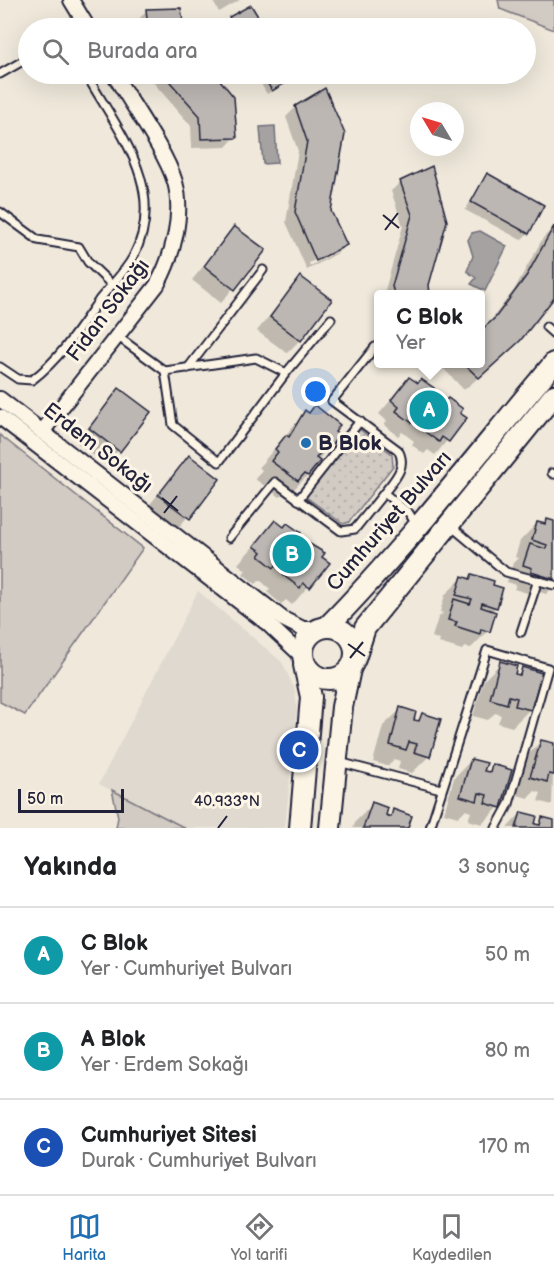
<!DOCTYPE html>
<html lang="tr">
<head>
<meta charset="utf-8">
<style>
	:root { --surface:#fff; --page:#f2f2f2; --text:#202124; --muted:#757577; --line:#e0e0e0; --accent:#1f6fb2 }
	body { margin:0; font-family:"Balsamiq Sans",sans-serif; background:var(--page); color:var(--text) }
	.compass { position:absolute; left:410px; top:102px; width:54px; height:54px; border-radius:50%; background:var(--surface); box-shadow:0 6px 24px #0002; rotate:308deg }
	.scale { position:absolute; left:18px; bottom:15px; width:106px; box-sizing:border-box; padding-left:6px; border:3px solid #22223b; border-top:0; font-size:16px; line-height:21px; white-space:nowrap; color:#22223b; -webkit-text-stroke:4px #fcf5e5; paint-order:stroke }
	.you { position:absolute; left:316px; top:392px; width:21px; height:21px; margin:-15px; border:4px solid #fff; border-radius:50%; background:#1a73e8; box-shadow:0 0 0 9px #1a73e833 }
	.badge { display:grid; place-items:center; width:39px; height:39px; border-radius:50%; background:var(--accent); color:#fff; font-size:20px; font-weight:700 }
	.pin { position:absolute; translate:-50% -50%; border:3px solid #fff; box-shadow:0 2px 6px #0006 }
	.popup { position:absolute; left:374px; top:290px; width:111px; height:78px; box-sizing:border-box; display:grid; place-content:center; border-radius:6px; background:var(--surface); filter:drop-shadow(0 2px 4px #0005); font-size:20px; white-space:nowrap; color:var(--muted) }
	.popup b { font-size:22px; color:var(--text) }
	.popup::after { content:''; position:absolute; left:50%; top:100%; margin-left:-12px; border:12px solid transparent; border-top-color:var(--surface) }
	.list { margin:0; padding:0; list-style:none }
	h2 { display:flex; justify-content:space-between; align-items:center; height:78px; margin:0; padding:0 24px; font-size:26px }
	h2 small { font-size:20px; font-weight:400; color:var(--muted) }
	.list li { display:grid; grid-template-columns:39px 1fr auto; gap:18px; align-items:center; box-sizing:border-box; height:96px; padding:0 24px; border-top:2px solid var(--line) }
	.list b { display:block; font-size:22px; white-space:nowrap }
	.list p { margin:0; font-size:20px; white-space:nowrap; color:var(--muted) }
	.list em { font-size:20px; font-style:normal; color:var(--muted) }
	.icon { flex:none; width:33px; height:33px; fill:none; stroke:currentColor; stroke-width:2; stroke-linecap:round; stroke-linejoin:round }
	.map { position:relative; flex:none; width:554px; height:828px; overflow:hidden }
	.search { position:absolute; background:var(--surface); box-shadow:0 6px 24px #0002; left:18px; right:18px; top:18px; height:66px; display:flex; align-items:center; gap:15px; box-sizing:border-box; padding:0 21px; border-radius:33px; color:var(--muted); font-size:22px }
	.sheet { height:366px; background:var(--surface) }
	nav { display:flex; justify-content:space-around; align-items:center; box-sizing:border-box; height:84px; border-top:2px solid var(--line); background:var(--surface); font-size:16px; color:var(--muted) }
	nav a { display:grid; justify-items:center; gap:3px }
	nav .on { color:var(--accent) }
	.map>svg:first-child { display:block }
	.built { fill:#e0d9cf }
	.green { fill:#d1cbc3; stroke:#7a767f; stroke-width:1.5 }
	.park { fill:url(#park-dots); stroke:#7a767f; stroke-width:1.5 }
	.water { fill:#a6a2a2; stroke:#716f79; stroke-width:1.5 }
	.shadow { fill:#0003; fill-rule:evenodd }
	.building { fill:#bcb7b3; stroke:#22223b; stroke-width:1.5 }
	.lines { fill:none; stroke-linecap:round; stroke-linejoin:round }
	.lane-casing { stroke:#22223b; stroke-width:11 }
	.street-casing { stroke:#22223b; stroke-width:18 }
	.secondary-casing { stroke:#22223b; stroke-width:24 }
	.lane { stroke:#fcf5e5; stroke-width:7 }
	.street { stroke:#fcf5e5; stroke-width:14 }
	.secondary { stroke:#fcf5e5; stroke-width:20 }
	.ticks { fill:none; stroke:#22223b; stroke-width:2 }
	.poi-dot { fill:#1f6fb2; stroke:#fcf5e5; stroke-width:2 }
	.labels { text-anchor:middle; dominant-baseline:central; stroke-width:6; stroke-linejoin:round; paint-order:stroke }
	.street-label { font-size:21px; fill:#22223b; stroke:#fcf5e5 }
	.poi-label { font-size:21px; font-weight:bold; fill:#22223b; stroke:#fcf5e5; text-anchor:start }
	.ticks-label { font-size:15px; text-anchor:middle; fill:#22223b; stroke:#fcf5e5; stroke-width:6; stroke-linejoin:round; paint-order:stroke }
</style>
</head>
<body>
<div class="map">
<svg width="554" height="828" viewBox="0 0 554 828">
	<defs>
		<pattern id="park-dots" width="8" height="8" patternUnits="userSpaceOnUse" patternTransform="scale(1.5)"><rect width="8" height="8" fill="#d1cbc3"/><path d="M2 2h.1M6 6h.1" fill="none" stroke="#b3aea8" stroke-width="1.8" stroke-linecap="round"/></pattern>
	</defs>
	<rect width="100%" height="100%" fill="#efe8db"/>
	<filter id="ink" filterUnits="userSpaceOnUse"><feTurbulence type="fractalNoise" baseFrequency=".0167" numOctaves="2"/><feDisplacementMap in="SourceGraphic" scale="12" xChannelSelector="R" yChannelSelector="G"/><feConvolveMatrix kernelMatrix="1 2 1 2 8 2 1 2 1" color-interpolation-filters="sRGB"/></filter>
	<g filter="url(#ink)">
		<polygon class="built" points="198,591 282,662 295,690 297,710 285,828 185,828 99,784"/>
		<g class="green">
			<polygon points="498,0 554,0 554,30 500,9"/>
			<polygon points="0,435 143,548 25,715 0,702"/>
			<polygon points="112,790 185,828 116,828 118,817"/>
		</g>
		<polygon class="park" points="359,429 392,454 393,466 349,522 343,524 306,497"/>
		<g class="water">
			<polygon points="275,126 277,163 263,164 260,127"/>
			<polygon points="480,231 507,246 485,291 471,284 476,278 467,271 473,256 468,240 472,233"/>
		</g>
		<g class="shadow">
			<polygon points="212,0 240,0 219,12"/>
			<polygon points="250,7 263,28 225,28 223,25 230,18"/>
			<polygon points="180,9 182,28 138,28 138,20 147,10"/>
			<polygon points="146,74 213,74 233,97 235,137 226,147 192,148 191,126"/>
			<polygon points="255,74 289,74 292,78 267,94"/>
			<path d="M325 91 329 211 346 245 336 254 307 270 286 222 298 151 286 117 296 107ZM337 249V252L310 266 309 263Z"/>
			<polygon points="431,168 445,214 427,285 430,294 384,294 403,226 391,191 401,182"/>
			<polygon points="488,175 542,205 528,233 521,240 465,210"/>
			<polygon points="554,227 554,295 505,355 464,390 443,368 448,364 480,364 480,334 514,290 543,238"/>
			<polygon points="235,228 264,250 221,303 192,280"/>
			<polygon points="300,278 300,340 287,353 257,331"/>
			<polygon points="409,379 465,419 435,455 428,450 424,454 412,445 414,441 402,432 398,436 384,425 387,421 379,414"/>
			<polygon points="120,390 149,412 106,465 76,442"/>
			<polygon points="305,412 325,451 307,476 290,493 287,491 280,497 255,479 262,470 259,467"/>
			<polygon points="189,457 218,479 175,532 146,509"/>
			<polygon points="548,521 554,523 554,586 546,594 540,592 537,596 514,589 516,585 507,582 513,563 518,558 515,557 520,541 537,523 543,525"/>
			<polygon points="275,522 309,548 312,545 323,554 320,557 328,564 292,605 286,600 281,604 267,592 270,589 260,580 256,584 243,574 246,570 238,564"/>
			<polygon points="472,576 496,607 491,612 488,631 471,648 465,647 462,650 439,643 440,640 432,637 438,618 443,613 440,612 445,595 462,578 468,580"/>
			<polygon points="501,663 516,676 523,669 540,674 529,710 512,727 498,723 501,715 495,713 488,720 473,716 484,680"/>
			<polygon points="401,709 415,722 422,715 429,756 412,773 398,769 400,761 394,759 388,766 373,762 383,726"/>
			<polygon points="541,741 554,745 552,805 538,801 541,793 535,791 528,798 514,794 524,759"/>
			<polygon points="471,760 483,772 486,773 493,766 499,807 482,824 468,820 471,812 465,810 458,817 444,813 454,778"/>
			<polygon points="373,804 387,818 394,811 406,828 353,828 356,821"/>
			<polygon points="521,813 533,825 536,826 543,819 554,822 554,828 507,828"/>
		</g>
		<g class="building">
			<polygon points="251,5 265,28 235,28 229,17"/>
			<polygon points="181,8 184,28 148,28 146,9"/>
			<polygon points="163,74 215,74 234,97 237,138 201,139 200,116"/>
			<polygon points="262,74 291,74 294,78 272,91"/>
			<polygon points="325,88 345,134 331,211 347,245 316,261 295,212 307,141 295,106"/>
			<polygon points="432,166 447,221 429,285 430,294 394,294 392,286 412,215 400,181"/>
			<polygon points="487,173 544,205 529,234 471,202"/>
			<polygon points="234,226 266,250 235,290 204,266"/>
			<polygon points="554,226 554,298 520,341 479,378 464,364 480,364 480,331 495,318 527,275"/>
			<polygon points="300,276 332,300 301,341 270,317"/>
			<polygon points="409,377 418,383 421,379 434,388 431,393 444,402 448,398 463,409 460,413 467,418 449,442 442,437 439,442 424,431 426,427 415,419 412,423 396,411 399,407 391,400"/>
			<polygon points="119,388 151,412 120,452 89,428"/>
			<polygon points="315,405 340,425 335,432 339,435 327,452 323,449 316,458 320,461 308,476 304,474 298,481 271,461 278,452 275,449 286,435 289,437 305,410 309,413"/>
			<polygon points="189,455 220,479 190,519 158,495"/>
			<polygon points="547,519 554,521 554,579 531,572 532,568 523,565 530,544 546,549 547,545 532,540 537,522 546,524"/>
			<polygon points="275,520 284,527 287,523 301,533 298,537 325,553 322,557 330,563 310,588 303,583 300,588 283,575 286,571 277,564 274,568 259,556 262,552 254,546"/>
			<polygon points="472,574 494,581 493,585 503,588 497,608 482,603 481,607 496,612 490,632 481,629 480,634 455,626 457,622 448,620 454,599 470,604 472,599 456,595 462,576 470,579"/>
			<polygon points="500,661 517,666 515,674 520,675 522,667 542,673 531,710 515,706 517,698 509,696 507,704 490,699"/>
			<polygon points="400,707 416,712 414,720 419,721 422,713 441,719 430,757 414,752 417,744 409,742 406,750 390,745"/>
			<polygon points="541,740 554,743 554,775 549,774 547,782 530,777"/>
			<polygon points="471,759 487,763 484,771 490,772 492,764 512,770 501,808 485,803 487,795 479,793 477,801 460,796"/>
			<polygon points="372,802 388,808 386,815 391,817 393,809 412,816 408,828 363,828"/>
			<polygon points="521,812 537,816 535,824 540,825 542,817 554,820 554,828 516,828"/>
		</g>
		<g class="lines">
			<defs>
				<g id="lane">
					<polyline points="0,74 28,58"/>
					<polyline points="0,212 38,240 79,247 88,262 111,284"/>
					<polyline points="546,327 554,334"/>
					<polyline points="117,336 165,371 256,358 286,373 219,462 173,425 165,371"/>
					<path d="M375 347 332 401 398 450C408 467 394 480 384 493L409 513 417 526"/>
					<path d="M0 367 18 379 32 380C60 359 79 329 99 300 110 286 125 272 133 257 169 190 118 131 86 74"/>
					<polyline points="188,368 263,270"/>
					<polyline points="286,373 331,319"/>
					<polyline points="552,473 554,474"/>
					<polyline points="298,500 360,421"/>
					<polyline points="451,526 506,572 554,585"/>
					<polyline points="229,538 275,482 341,531 355,529 384,493"/>
					<polyline points="521,632 538,580"/>
					<polyline points="339,762 441,789"/>
					<polyline points="430,828 487,650 548,668 509,804 496,828"/>
				</g>
				<g id="street">
					<polyline points="71,0 88,28"/>
					<polyline points="0,399 283,619 303,629 318,629"/>
					<polyline points="0,417 267,623 302,656"/>
					<path d="M42 432 157 285C173 256 184 215 175 182 166 152 131 103 114 74"/>
				</g>
				<g id="secondary">
					<path d="M328 626C409 543 479 452 554 363"/>
					<circle cx="329" cy="653" r="26"/>
					<polyline points="355,659 365,628 554,395"/>
					<polyline points="300,828 311,697 304,665"/>
					<polyline points="330,828 342,707 350,669"/>
				</g>
			</defs>
			<use href="#lane" class="lane-casing"/>
			<use href="#street" class="street-casing"/>
			<use href="#secondary" class="secondary-casing"/>
			<use href="#lane" class="lane"/>
			<use href="#street" class="street"/>
			<use href="#secondary" class="secondary"/>
		</g>
	</g>
	<path class="ticks" d="M383 215 399 228M385 230 398 213M162 498 178 511M164 513 177 496M348 644 365 656M350 658 363 642M218 828 227 816"/>
	<circle class="poi-dot" cx="306" cy="443" r="6"/>
	<g class="labels">
		<g class="street-label">
			<text transform="translate(108 310) rotate(-53)">Fidan Sokağı</text>
			<text transform="translate(98 448) rotate(38)">Erdem Sokağı</text>
			<text transform="translate(389 521) rotate(-49)">Cumhuriyet Bulvarı</text>
		</g>
		<g class="poi-label">
			<text x="318" y="443">B Blok</text>
		</g>
	</g>
	<g class="ticks-label">
		<text x="227" y="806">40.933°N</text>
	</g>
</svg>
<svg class="compass" viewBox="-18 -18 36 36"><path d="M0-13l5 13h-10z" fill="#e53935"/><path d="M0 13l5-13h-10z" fill="#757577"/></svg>
<div class="scale">50 m</div>
<div class="you"></div>
<div class="pin badge" style="left:429px;top:410px;background:#0f9aa8">A</div>
<div class="popup"><b>C Blok</b>Yer</div>
<div class="pin badge" style="left:292px;top:554px;background:#0f9aa8">B</div>
<div class="pin badge" style="left:299px;top:750px;background:#1a4fb4">C</div>
<div class="search"><svg class="icon" aria-label="search" viewBox="0 0 24 24"><circle cx="10" cy="10" r="6"/><path d="M15 15l6 6"/></svg>Burada ara</div>
</div>
<section class="sheet">
<h2>Yakında<small>3 sonuç</small></h2>
<ul class="list">
<li><span class="badge" style="background:#0f9aa8">A</span><div><b>C Blok</b><p>Yer · Cumhuriyet Bulvarı</p></div><em>50 m</em></li>
<li><span class="badge" style="background:#0f9aa8">B</span><div><b>A Blok</b><p>Yer · Erdem Sokağı</p></div><em>80 m</em></li>
<li><span class="badge" style="background:#1a4fb4">C</span><div><b>Cumhuriyet Sitesi</b><p>Durak · Cumhuriyet Bulvarı</p></div><em>170 m</em></li>
</ul>
</section>
<nav>
<a class="on"><svg class="icon" aria-label="map" viewBox="0 0 24 24"><path d="M3 6l6-2 6 2 6-2v14l-6 2-6-2-6 2zM9 4v14M15 6v14"/></svg>Harita</a>
<a><svg class="icon" aria-label="directions" viewBox="0 0 24 24"><path d="M12 3l9 9-9 9-9-9zM9 14v-3h6M13 9l2 2-2 2"/></svg>Yol tarifi</a>
<a><svg class="icon" aria-label="saved" viewBox="0 0 24 24"><path d="M7 4h10v16l-5-4-5 4z"/></svg>Kaydedilen</a>
</nav>
</body>
</html>
